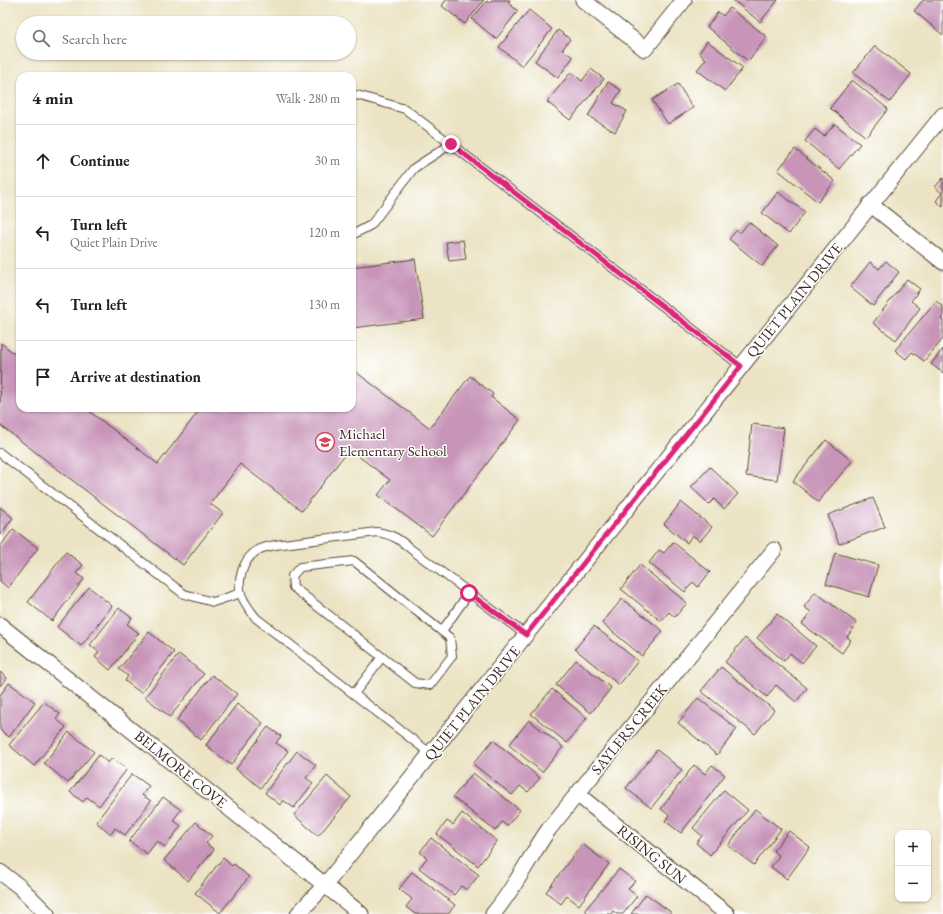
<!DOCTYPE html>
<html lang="en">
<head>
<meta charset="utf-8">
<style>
	:root { --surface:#fff; --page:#f6f6f6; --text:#202124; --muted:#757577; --line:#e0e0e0 }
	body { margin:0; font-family:"EB Garamond",serif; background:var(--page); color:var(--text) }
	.controls { position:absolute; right:12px; bottom:12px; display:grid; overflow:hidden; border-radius:8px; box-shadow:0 1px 3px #0004 }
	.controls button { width:36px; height:36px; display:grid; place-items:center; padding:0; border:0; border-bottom:1px solid var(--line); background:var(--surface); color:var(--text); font:20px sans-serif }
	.stop { position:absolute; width:12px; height:12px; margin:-9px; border:3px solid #db2777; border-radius:50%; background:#fff }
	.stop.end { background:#db2777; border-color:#fff; box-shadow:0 1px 4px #0008 }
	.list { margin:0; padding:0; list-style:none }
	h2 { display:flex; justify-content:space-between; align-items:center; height:52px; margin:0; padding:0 16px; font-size:17px }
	h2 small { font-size:13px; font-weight:400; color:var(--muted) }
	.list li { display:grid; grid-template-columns:26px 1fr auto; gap:12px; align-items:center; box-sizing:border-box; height:72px; padding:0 16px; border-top:1px solid var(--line) }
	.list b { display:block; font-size:15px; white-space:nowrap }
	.list p { margin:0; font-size:13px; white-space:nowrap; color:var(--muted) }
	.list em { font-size:13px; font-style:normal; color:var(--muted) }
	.icon { flex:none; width:22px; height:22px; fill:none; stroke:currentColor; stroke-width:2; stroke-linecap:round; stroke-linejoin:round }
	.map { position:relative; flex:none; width:943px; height:914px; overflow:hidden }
	.search { position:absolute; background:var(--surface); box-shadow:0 1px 3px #0004; left:16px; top:16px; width:340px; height:44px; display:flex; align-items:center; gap:10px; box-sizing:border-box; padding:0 14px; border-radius:22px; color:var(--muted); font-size:15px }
	.panel { position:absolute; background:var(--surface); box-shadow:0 1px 3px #0004; left:16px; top:72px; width:340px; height:340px; border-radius:12px }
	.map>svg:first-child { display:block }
	.building { fill:#c895b9 }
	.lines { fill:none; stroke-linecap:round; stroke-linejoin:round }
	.lane-casing { stroke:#554637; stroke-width:10 }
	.street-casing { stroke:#554637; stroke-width:17 }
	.lane { stroke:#fff; stroke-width:8 }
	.street { stroke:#fff; stroke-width:15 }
	.route { stroke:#db2777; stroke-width:5 }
	.labels { text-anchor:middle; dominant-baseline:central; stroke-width:3; stroke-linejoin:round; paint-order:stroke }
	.street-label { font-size:15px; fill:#3b2a1e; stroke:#fff }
	.poi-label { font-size:15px; fill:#3b2a1e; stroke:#fff; text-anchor:start }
</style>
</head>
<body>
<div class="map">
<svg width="943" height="914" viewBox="0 0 943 914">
	<rect width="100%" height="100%" fill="#fff"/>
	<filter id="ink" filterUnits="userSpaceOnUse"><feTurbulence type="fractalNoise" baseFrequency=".025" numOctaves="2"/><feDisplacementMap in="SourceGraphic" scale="8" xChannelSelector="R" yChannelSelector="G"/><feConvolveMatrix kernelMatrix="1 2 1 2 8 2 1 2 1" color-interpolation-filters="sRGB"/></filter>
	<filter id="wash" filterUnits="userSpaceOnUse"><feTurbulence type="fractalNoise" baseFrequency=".012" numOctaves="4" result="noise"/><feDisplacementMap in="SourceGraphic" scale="16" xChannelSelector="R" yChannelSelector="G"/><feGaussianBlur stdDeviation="0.9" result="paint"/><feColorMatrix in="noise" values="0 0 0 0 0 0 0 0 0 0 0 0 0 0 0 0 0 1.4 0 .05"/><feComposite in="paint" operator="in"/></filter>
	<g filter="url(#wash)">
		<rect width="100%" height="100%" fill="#ebe3c3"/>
		<g id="blocks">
			<g class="building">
				<polygon points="446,0 484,0 465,24 442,6"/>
				<polygon points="492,0 510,0 508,3 518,11 496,39 472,19 487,1 489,3"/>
				<polygon points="733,0 778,0 760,22"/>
				<polygon points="923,0 943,0 943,35 914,11"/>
				<polygon points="730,8 767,37 748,61 707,27 718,12 723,16"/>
				<polygon points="529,10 552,29 522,66 499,47"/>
				<polygon points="558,30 570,39 562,50 573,57 558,78 535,61"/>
				<polygon points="707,41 743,68 725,91 697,70 706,59 699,53"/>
				<polygon points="875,46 911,74 890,102 853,73"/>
				<polygon points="591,69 604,79 570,120 547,102 571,72 582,81"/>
				<polygon points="852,80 888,109 866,137 830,108"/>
				<polygon points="608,82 621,90 613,103 627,111 615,132 588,116"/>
				<polygon points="678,84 693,108 668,124 652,100"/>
				<polygon points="835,124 860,144 839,169 805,141 815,129 824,136"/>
				<polygon points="795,149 835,181 818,202 778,170"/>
				<polygon points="943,178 943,207 936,201 942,193 935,187"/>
				<polygon points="778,192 805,212 789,234 762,213"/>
				<polygon points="749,222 778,246 762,266 729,239 737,230 740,233"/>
				<polygon points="463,240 466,259 449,261 446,242"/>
				<polygon points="415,259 424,319 352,328 352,267"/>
				<polygon points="886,261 899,272 873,306 850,287 870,262 879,269"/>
				<polygon points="907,279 920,289 911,301 920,308 896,340 873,323"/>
				<polygon points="936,301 943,307 943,317 941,319 943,321 943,339 924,361 912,352 906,359 895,350"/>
				<polygon points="1,343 20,358 20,408 85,408 158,464 201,408 352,408 352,369 430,428 470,376 493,394 491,397 520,420 432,536 378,495 390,480 349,449 302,511 240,464 210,504 223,513 183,565 0,425"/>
				<polygon points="943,349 943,373 931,364"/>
				<polygon points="752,424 784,428 777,480 746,476"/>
				<polygon points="826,440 852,461 818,502 793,481"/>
				<polygon points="710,467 738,494 724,509 714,499 709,504 691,487"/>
				<polygon points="873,498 885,527 839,544 828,515"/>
				<polygon points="681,502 712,527 700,541 692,535 687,543 664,524"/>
				<polygon points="0,507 13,518 0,535"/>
				<polygon points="13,529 38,548 8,588 0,581 0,547"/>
				<polygon points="673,542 710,572 698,587 693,582 685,592 649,563 659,550 664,553"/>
				<polygon points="66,552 83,565 76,573 84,579 52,621 28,602"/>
				<polygon points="835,553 878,565 869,597 826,584"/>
				<polygon points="640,565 687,603 675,617 669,612 661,621 621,589"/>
				<polygon points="89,587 112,606 81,646 57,627"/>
				<polygon points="815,592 857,623 847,637 851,640 842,653 802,624 811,612 804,607"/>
				<polygon points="622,599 663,631 642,656 602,623"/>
				<polygon points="119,608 132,618 127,624 139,633 110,670 95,657 99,652 90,645"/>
				<polygon points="777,614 816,646 802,663 790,653 784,661 757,638"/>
				<polygon points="594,626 638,661 619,685 575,649"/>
				<polygon points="149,632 174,652 141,693 125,681 128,676 119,669"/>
				<polygon points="745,638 807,688 796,702 776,685 767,697 725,662"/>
				<polygon points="179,654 204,674 170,717 145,697"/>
				<polygon points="576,660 611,688 591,713 556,685"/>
				<polygon points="721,667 774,710 755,734 701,691"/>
				<polygon points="0,672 7,678 0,686"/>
				<polygon points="212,675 237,694 201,740 177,720"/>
				<polygon points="9,683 35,702 9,737 0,730 0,695"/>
				<polygon points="552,689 587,718 567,743 531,714"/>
				<polygon points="698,698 737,729 717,755 678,723"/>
				<polygon points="44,702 60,714 56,719 66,727 34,766 9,745"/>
				<polygon points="237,704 263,723 231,765 206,745"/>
				<polygon points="529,720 563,747 542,772 509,745"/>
				<polygon points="268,727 281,736 276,743 288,751 261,788 236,769"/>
				<polygon points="69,732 94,752 68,783 44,763"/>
				<polygon points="493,740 540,778 528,792 520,786 512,795 473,764"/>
				<polygon points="657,750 682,770 651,808 626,788"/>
				<polygon points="297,751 316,765 306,778 313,783 294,808 283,800 280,805 265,793"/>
				<polygon points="99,755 108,763 112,758 127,769 99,806 87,797 83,802 70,792"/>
				<polygon points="694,765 705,774 712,765 725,775 681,833 665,821 669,815 661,809"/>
				<polygon points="473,773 520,810 507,826 502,822 495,831 453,797"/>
				<polygon points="132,774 149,786 142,795 151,801 125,835 115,828 111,834 96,822"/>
				<polygon points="327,776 351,797 318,836 294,815"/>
				<polygon points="724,790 748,810 710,855 696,843 702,836 693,828"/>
				<polygon points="163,797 181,810 173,820 181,826 165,847 157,841 147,854 129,841"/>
				<polygon points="755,809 781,829 754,865 728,846"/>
				<polygon points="462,813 497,841 478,866 437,834 447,821 453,825"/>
				<polygon points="196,822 212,836 206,843 214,850 188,881 164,860"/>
				<polygon points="789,831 810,847 787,879 771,867 779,856 773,851"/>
				<polygon points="431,838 479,875 467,890 461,886 454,895 419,868 427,858 420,852"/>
				<polygon points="582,844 609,864 579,905 567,896 561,904 546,892"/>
				<polygon points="223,858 232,866 234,864 249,877 220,913 195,893"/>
				<polygon points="619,869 635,881 628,889 637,896 623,914 617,914 613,911 611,914 589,914 585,910"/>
				<polygon points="412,872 455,905 448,914 415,914 406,907 412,899 399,889"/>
				<polygon points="646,894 672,913 671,914 631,914"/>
			</g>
		</g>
	</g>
	<g filter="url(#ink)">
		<use href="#blocks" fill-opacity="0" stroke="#554637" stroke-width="1"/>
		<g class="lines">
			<defs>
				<g id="lane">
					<polyline points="352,97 357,95 405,109 741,366"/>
					<polyline points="352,235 371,225 414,168 451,144"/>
					<polyline points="0,453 184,594 213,602 241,593"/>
					<polygon points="354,561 450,638 452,656 430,685 415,683 293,587 292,576 300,567"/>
					<polyline points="442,631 469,593"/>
					<polyline points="354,694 382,657"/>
					<path d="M431 754 256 618C250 610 244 603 241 594 237 580 243 561 255 552 261 547 268 547 275 545L377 532C394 535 399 539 412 550L526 635"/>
				</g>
				<g id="street">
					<polyline points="583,0 645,49 684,0"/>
					<polyline points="870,204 943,262"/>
					<polyline points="0,625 361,914"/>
					<polyline points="577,794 727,914"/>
					<polyline points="0,872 20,887 47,914"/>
					<polyline points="298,914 325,885 943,115"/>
					<path d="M493 914C515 888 530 856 549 829L774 550"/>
				</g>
			</defs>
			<use href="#lane" class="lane-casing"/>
			<use href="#street" class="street-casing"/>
			<use href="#lane" class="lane"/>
			<use href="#street" class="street"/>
		</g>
	</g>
	<g class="lines" filter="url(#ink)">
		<polyline class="route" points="451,144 741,366 526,635 469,593"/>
	</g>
	<defs>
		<symbol id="school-ring" viewBox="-11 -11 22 22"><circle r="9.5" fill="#fff" stroke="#d1495b" stroke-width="1.5"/><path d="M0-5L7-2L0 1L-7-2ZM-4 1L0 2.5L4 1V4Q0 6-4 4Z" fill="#d1495b"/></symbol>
	</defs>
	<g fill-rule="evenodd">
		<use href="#school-ring" x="314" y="431" width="22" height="22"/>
	</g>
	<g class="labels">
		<g class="street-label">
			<text transform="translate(794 300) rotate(-51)">QUIET PLAIN DRIVE</text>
			<text transform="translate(472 703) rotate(-51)">QUIET PLAIN DRIVE</text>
			<text transform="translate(629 729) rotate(-51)">SAYLERS CREEK</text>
			<text transform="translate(181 769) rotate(39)">BELMORE COVE</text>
			<text transform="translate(652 854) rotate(39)">RISING SUN</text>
		</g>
		<g class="poi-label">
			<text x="339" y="433">Michael<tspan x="339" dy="17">Elementary School</tspan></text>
		</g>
	</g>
</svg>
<div class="controls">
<button>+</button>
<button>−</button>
</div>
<div class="stop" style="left:469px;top:593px"></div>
<div class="stop end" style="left:451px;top:144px"></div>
<div class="search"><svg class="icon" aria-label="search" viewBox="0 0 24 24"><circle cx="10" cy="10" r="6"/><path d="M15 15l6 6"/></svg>Search here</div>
<section class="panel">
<h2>4 min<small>Walk · 280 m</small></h2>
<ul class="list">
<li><svg class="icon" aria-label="ahead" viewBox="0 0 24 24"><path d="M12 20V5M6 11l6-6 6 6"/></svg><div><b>Continue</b></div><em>30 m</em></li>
<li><svg class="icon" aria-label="left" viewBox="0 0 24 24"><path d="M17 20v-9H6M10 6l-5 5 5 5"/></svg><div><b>Turn left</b><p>Quiet Plain Drive</p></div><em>120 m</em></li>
<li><svg class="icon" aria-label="left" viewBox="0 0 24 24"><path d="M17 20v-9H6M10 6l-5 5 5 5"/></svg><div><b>Turn left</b></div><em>130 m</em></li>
<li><svg class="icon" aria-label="arrive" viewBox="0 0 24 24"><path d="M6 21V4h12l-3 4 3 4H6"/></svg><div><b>Arrive at destination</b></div></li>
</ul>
</section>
</div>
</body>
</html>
